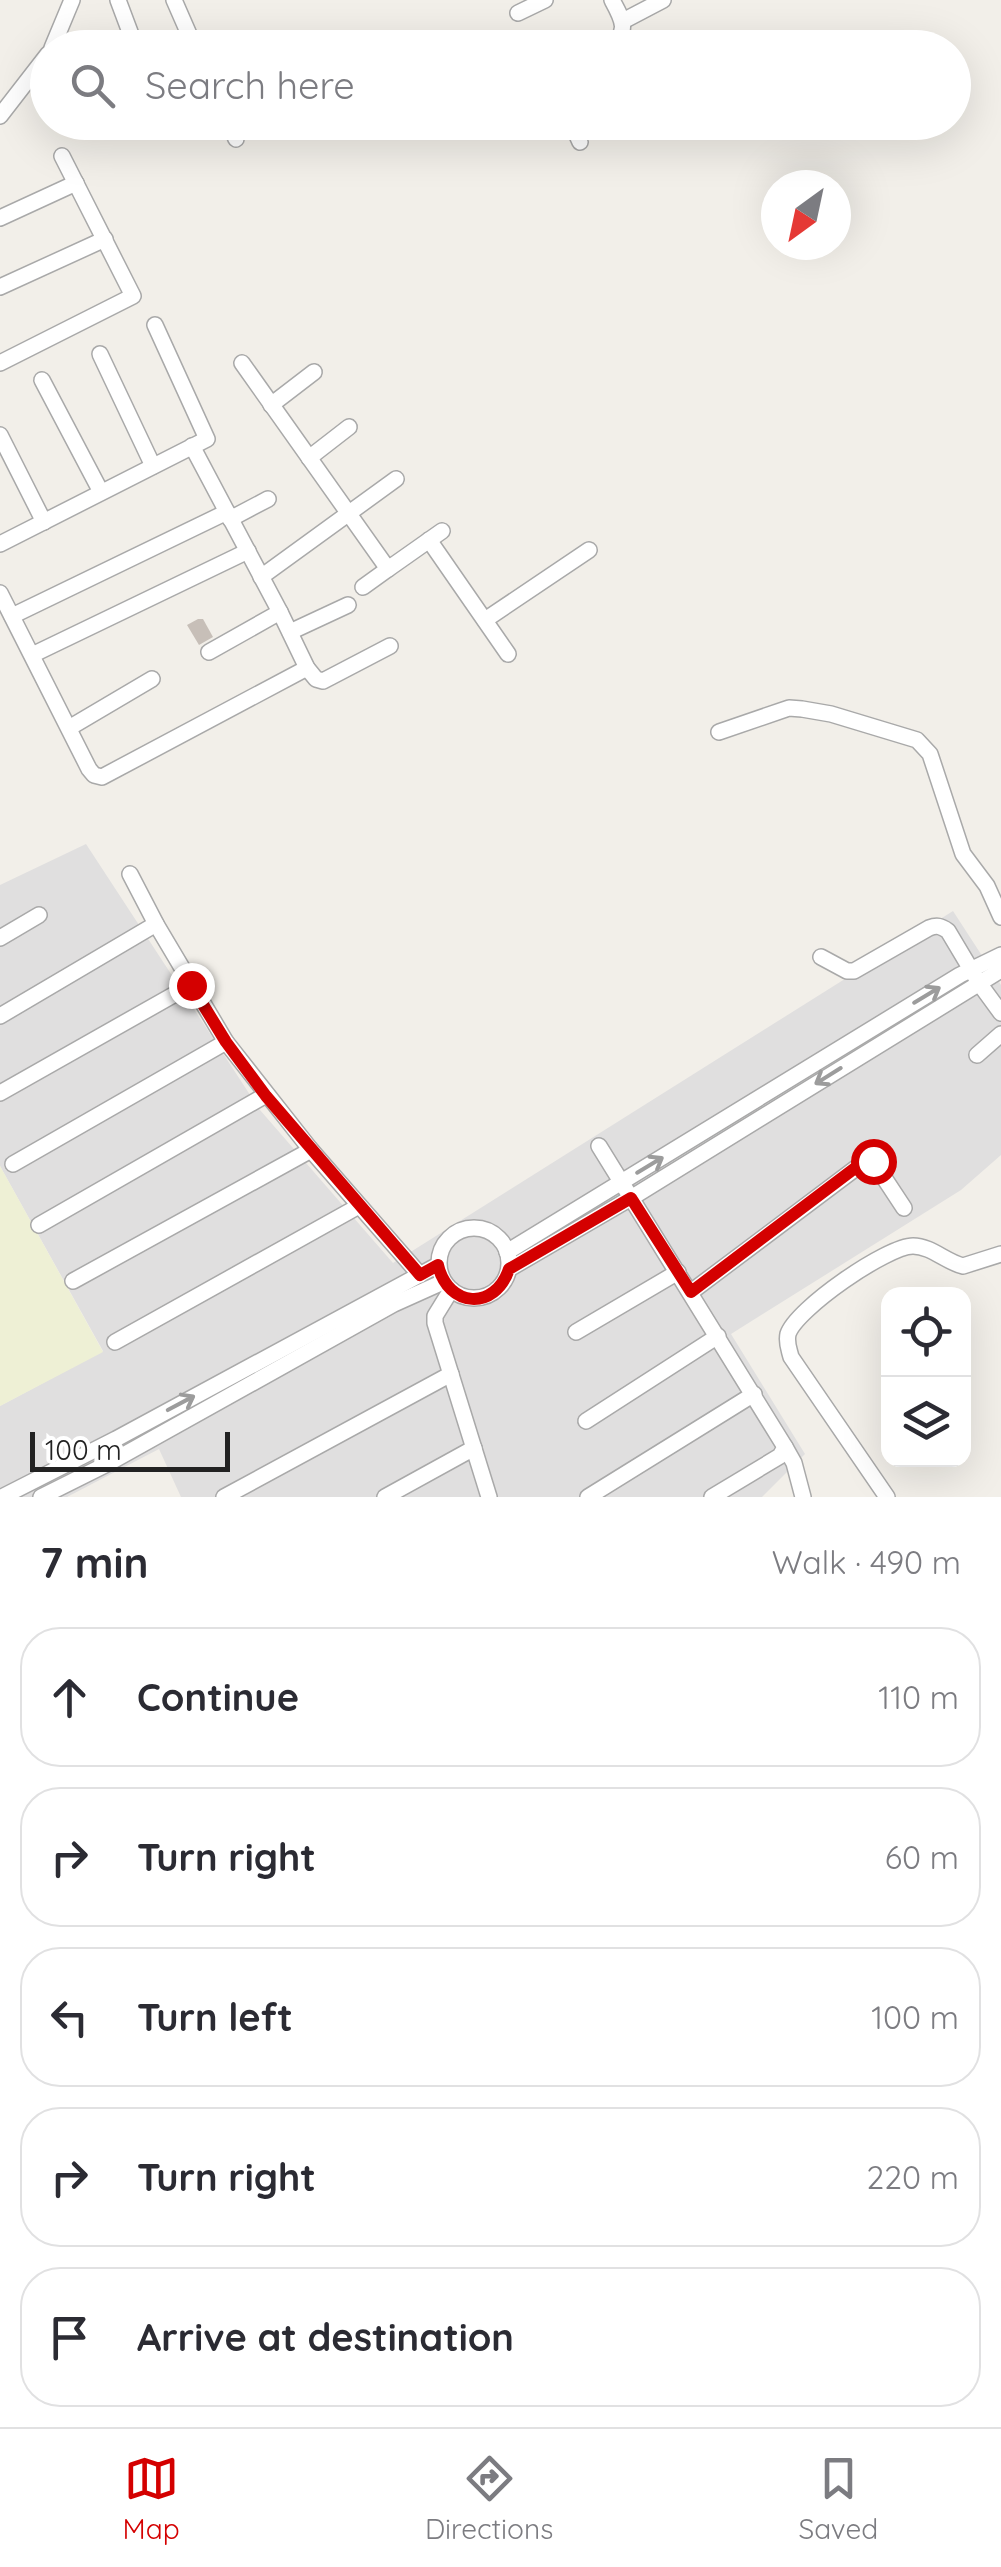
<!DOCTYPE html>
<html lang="en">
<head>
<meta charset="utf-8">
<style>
	:root { --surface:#fff; --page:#f7f7f7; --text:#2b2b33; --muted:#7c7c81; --line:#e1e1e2; --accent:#d40000 }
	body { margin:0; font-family:Quicksand,sans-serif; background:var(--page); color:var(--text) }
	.controls { position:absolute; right:30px; bottom:30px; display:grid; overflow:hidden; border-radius:20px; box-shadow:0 10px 40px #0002 }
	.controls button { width:90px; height:90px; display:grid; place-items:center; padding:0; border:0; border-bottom:2px solid var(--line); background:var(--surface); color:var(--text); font:50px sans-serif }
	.compass { position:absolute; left:761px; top:170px; width:90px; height:90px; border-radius:50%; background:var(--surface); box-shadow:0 10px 40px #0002; rotate:213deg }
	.scale { position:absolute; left:30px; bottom:25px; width:200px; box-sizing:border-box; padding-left:10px; border:5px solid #222; border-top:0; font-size:28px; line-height:35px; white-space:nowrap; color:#222; -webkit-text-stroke:8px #fff; paint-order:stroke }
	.stop { position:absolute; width:30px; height:30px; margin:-22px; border:8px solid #d40000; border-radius:50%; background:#fff }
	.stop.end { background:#d40000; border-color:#fff; box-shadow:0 2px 10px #0008 }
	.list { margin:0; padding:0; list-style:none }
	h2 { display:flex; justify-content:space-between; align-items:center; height:130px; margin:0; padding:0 40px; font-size:42px }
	h2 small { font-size:32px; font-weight:400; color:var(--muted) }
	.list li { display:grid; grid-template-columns:65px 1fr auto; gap:30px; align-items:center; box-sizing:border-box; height:140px; margin:0 20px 20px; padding:0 20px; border:2px solid var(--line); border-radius:40px }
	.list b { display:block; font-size:38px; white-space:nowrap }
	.list em { font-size:32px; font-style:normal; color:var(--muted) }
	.icon { flex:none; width:55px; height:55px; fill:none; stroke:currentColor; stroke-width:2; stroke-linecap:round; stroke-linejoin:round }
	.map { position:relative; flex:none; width:1001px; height:1497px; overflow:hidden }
	.search { position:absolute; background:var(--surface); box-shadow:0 10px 40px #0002; left:30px; right:30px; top:30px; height:110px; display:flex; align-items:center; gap:25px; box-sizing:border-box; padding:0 35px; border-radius:55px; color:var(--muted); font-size:38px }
	.sheet { height:930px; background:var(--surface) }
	nav { display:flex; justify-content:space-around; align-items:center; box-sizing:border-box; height:140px; border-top:2px solid var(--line); background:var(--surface); font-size:28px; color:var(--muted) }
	nav a { display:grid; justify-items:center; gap:5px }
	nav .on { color:var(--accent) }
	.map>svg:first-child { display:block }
	.residential { fill:#e0dfdf }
	.farmland { fill:#eef0d5 }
	.building { fill:#c7bfb8 }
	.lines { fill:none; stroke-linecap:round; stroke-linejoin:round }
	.minor-casing { stroke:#a9a9a9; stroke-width:18 }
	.minor { stroke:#fff; stroke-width:15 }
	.oneway { stroke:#9c9c9c }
	.route { stroke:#d40000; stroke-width:12 }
</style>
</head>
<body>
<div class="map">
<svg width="1001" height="1497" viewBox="0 0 1001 1497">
	<rect width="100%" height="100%" fill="#f2efe9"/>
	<polygon class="residential" points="86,844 260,1110 393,1263 953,911 1001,985 1001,1155 961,1190 731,1334 805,1454 762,1497 181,1497 159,1449 67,1497 0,1497 0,1406 103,1351 0,1166 0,885"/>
	<polygon class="farmland" points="0,1166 103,1352 0,1406"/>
	<polygon class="building" points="198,619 203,619 213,637 199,645 187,625"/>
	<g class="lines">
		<defs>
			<g id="minor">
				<polyline points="118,0 136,48"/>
				<polyline points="174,0 195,48"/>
				<polyline points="518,13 545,0"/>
				<polyline points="623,21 663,0"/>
				<polyline points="52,48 72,0"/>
				<path d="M606 48C631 34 623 20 612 0"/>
				<polyline points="0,116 48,54"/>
				<polyline points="229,122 236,139"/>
				<polyline points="571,122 580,142"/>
				<polyline points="0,218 76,183"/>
				<polyline points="0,287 105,239"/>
				<polyline points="100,354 153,466"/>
				<polyline points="0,363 133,296 62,156"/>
				<polyline points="242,363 388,569 442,531"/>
				<polyline points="42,380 101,492"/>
				<polyline points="271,405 314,372"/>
				<polyline points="0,435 44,522"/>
				<polyline points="192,446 280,612 307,668 316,679 323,681 390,646"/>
				<polyline points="309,458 349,427"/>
				<polyline points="230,519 268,499"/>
				<polyline points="429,540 508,654"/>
				<polyline points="0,544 207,439 155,325"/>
				<polyline points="261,577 396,479"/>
				<polyline points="363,587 388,569"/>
				<polyline points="0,593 89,769 94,775 102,777 307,668"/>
				<polyline points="12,616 227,512"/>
				<polyline points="485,620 589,550"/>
				<polyline points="290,632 348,605"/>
				<polyline points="209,652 280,612"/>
				<polyline points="32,655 248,551"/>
				<polyline points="69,728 152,679"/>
				<polyline points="719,732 789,708 802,709 831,714 917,740 930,754 963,854 987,886 1001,917"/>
				<polyline points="130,874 156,924 226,1042 311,1150 420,1275"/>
				<polyline points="0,938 39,915"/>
				<path d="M821 957 847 971H854L929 928C937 925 941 926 948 931L979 983 1001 1013"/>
				<polyline points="0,1016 156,924"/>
				<polyline points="977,1055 1001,1034"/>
				<polyline points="0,1093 191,985"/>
				<polyline points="599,1146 785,1447 780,1456 712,1497"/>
				<polyline points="13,1164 226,1042"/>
				<polyline points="39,1225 266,1095"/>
				<circle cx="474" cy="1263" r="35"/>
				<polyline points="507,1252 960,975 1001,955"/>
				<polyline points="509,1269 631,1198 1001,970"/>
				<polyline points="73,1281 311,1150"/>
				<polyline points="451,1290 435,1316 435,1323 489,1497"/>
				<polyline points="691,1292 868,1159 873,1161 904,1208"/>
				<polyline points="576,1332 678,1272"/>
				<polyline points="115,1342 359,1206"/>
				<polyline points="586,1421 718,1336"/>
				<polyline points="785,1447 794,1463 803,1497"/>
				<polyline points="2,1497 116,1439 438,1265"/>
				<polyline points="41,1497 109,1463 394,1304 443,1282"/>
				<polyline points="224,1497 451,1374"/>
				<polyline points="385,1497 474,1448"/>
				<polyline points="588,1497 754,1394"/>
				<path d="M887 1497 791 1357C789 1349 786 1343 788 1334 796 1309 887 1246 913 1246 931 1246 946 1262 963 1266L1001 1254"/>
			</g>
		</defs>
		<use href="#minor" class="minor-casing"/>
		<use href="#minor" class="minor"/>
	</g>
	<defs><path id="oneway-shaft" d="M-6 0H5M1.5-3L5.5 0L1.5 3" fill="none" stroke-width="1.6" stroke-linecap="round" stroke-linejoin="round" transform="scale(2.5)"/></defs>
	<g class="oneway">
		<use href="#oneway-shaft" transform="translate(927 995) rotate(-31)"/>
		<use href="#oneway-shaft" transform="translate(828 1076) rotate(148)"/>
		<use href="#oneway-shaft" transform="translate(650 1165) rotate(-31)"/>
		<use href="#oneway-shaft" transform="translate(181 1403) rotate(-28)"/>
	</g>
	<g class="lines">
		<path class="route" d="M191 985 226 1042 266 1096 420 1275 438 1265C448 1308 495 1311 509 1269L631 1198 691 1292 863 1162 868 1160 873 1161"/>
	</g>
</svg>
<div class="controls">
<button><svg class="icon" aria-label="locate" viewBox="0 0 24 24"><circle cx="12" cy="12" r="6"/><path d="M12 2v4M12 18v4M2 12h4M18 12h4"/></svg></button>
<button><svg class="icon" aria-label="layers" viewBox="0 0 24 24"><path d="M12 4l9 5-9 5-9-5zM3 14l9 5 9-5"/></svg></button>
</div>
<svg class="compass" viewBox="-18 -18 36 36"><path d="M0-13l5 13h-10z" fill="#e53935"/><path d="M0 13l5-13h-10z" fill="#7c7c81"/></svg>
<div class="scale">100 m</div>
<div class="stop" style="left:873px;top:1161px"></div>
<div class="stop end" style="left:191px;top:985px"></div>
<div class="search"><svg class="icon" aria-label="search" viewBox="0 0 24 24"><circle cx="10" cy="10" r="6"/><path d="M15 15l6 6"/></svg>Search here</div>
</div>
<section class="sheet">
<h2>7 min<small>Walk · 490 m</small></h2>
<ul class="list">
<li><svg class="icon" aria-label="ahead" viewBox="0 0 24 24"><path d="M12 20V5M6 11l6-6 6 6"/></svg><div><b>Continue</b></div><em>110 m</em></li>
<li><svg class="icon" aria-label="right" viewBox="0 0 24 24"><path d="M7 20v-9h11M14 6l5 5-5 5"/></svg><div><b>Turn right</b></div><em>60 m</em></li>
<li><svg class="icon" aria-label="left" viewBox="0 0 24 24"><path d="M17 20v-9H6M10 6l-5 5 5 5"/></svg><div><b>Turn left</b></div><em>100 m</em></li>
<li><svg class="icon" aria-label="right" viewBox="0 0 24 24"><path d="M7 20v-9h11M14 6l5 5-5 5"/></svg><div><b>Turn right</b></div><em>220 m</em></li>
<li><svg class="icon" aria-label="arrive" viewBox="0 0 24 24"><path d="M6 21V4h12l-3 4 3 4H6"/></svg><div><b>Arrive at destination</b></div></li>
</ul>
</section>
<nav>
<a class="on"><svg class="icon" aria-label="map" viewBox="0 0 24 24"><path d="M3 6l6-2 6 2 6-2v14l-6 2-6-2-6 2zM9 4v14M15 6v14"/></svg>Map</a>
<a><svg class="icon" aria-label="directions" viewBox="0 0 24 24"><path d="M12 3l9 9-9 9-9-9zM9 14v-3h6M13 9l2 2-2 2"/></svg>Directions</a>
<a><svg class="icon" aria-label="saved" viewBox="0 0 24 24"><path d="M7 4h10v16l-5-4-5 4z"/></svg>Saved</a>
</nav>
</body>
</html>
